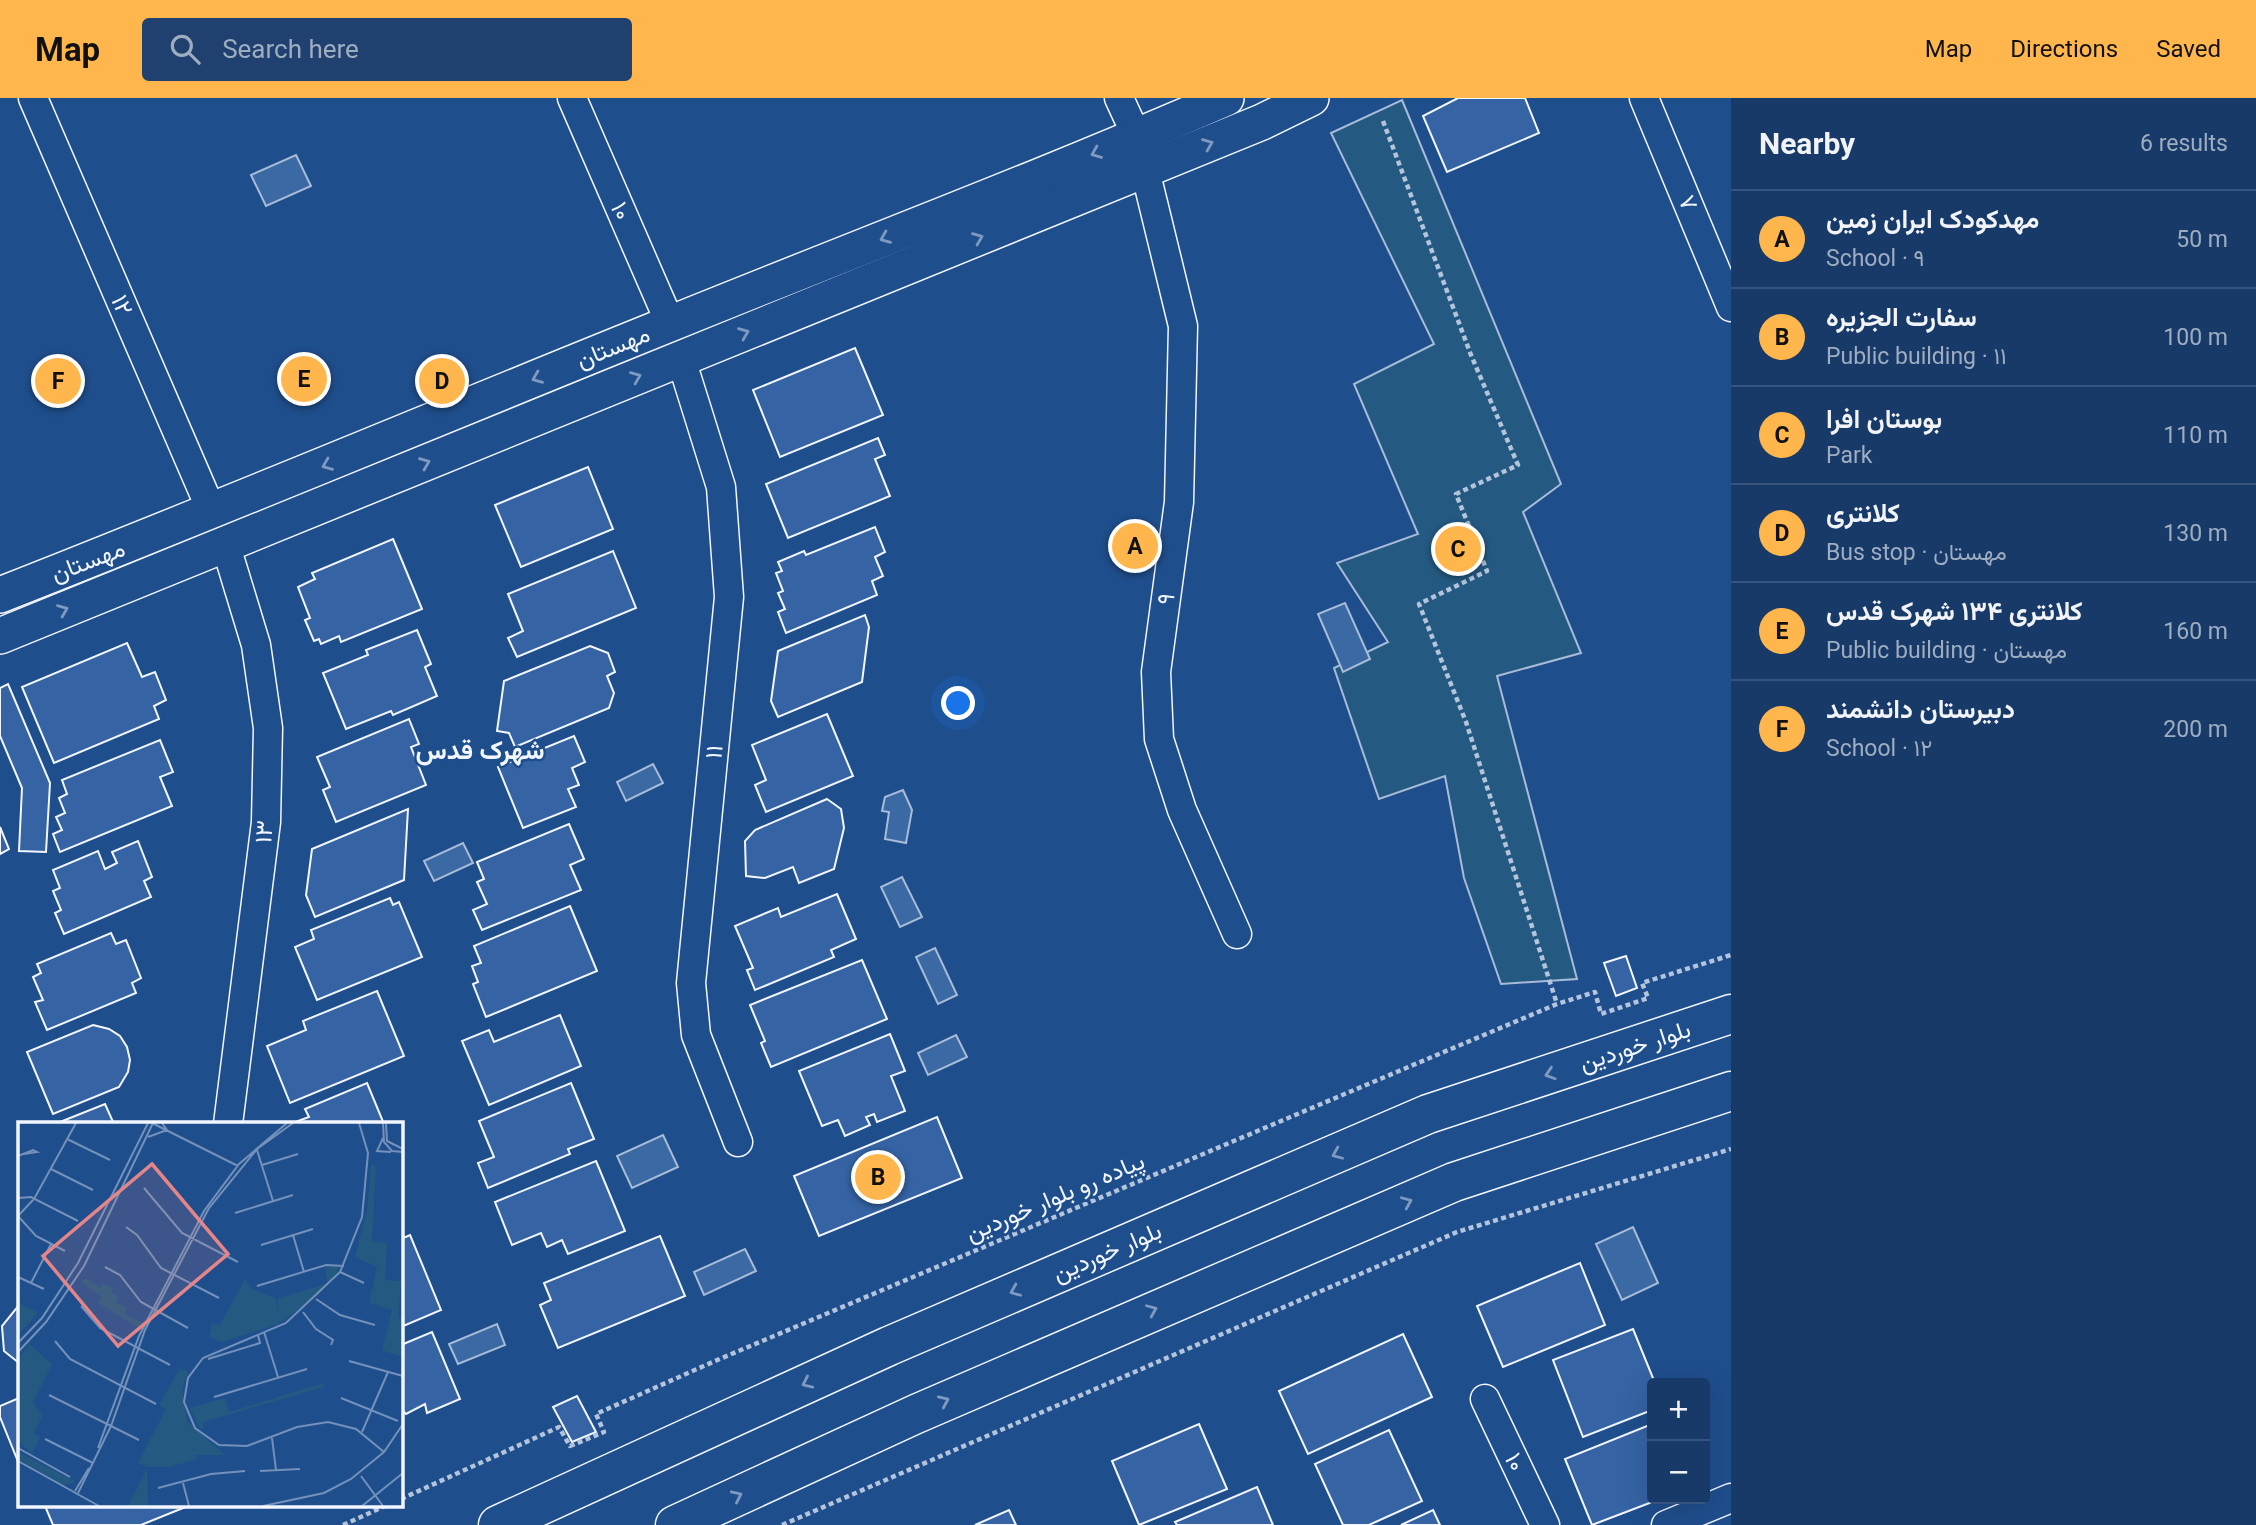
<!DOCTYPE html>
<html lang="en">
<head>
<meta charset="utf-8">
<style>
	:root { --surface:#173a69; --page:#20416f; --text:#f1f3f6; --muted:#9eadc0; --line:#36547d; --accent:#ffb74d }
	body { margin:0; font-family:Roboto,Vazirmatn,sans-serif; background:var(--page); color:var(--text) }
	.controls { position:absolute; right:21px; bottom:21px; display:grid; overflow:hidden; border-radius:7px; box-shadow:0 7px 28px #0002 }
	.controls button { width:63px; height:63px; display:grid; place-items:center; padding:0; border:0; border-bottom:2px solid var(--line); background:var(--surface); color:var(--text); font:35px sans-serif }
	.you { position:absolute; left:959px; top:606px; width:24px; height:24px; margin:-18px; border:5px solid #fff; border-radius:50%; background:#1a73e8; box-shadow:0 0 0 10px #1a73e833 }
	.badge { display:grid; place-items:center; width:46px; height:46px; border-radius:50%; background:var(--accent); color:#111; font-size:23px; font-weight:700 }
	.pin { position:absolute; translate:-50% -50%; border:4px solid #fff; box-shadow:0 2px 7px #0006 }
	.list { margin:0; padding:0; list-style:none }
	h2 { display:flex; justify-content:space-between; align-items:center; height:91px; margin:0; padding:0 28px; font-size:30px }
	h2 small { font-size:23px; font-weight:400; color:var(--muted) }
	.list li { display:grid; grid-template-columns:46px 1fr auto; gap:21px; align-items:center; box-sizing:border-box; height:98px; padding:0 28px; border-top:2px solid var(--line) }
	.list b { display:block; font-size:26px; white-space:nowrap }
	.list p { margin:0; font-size:23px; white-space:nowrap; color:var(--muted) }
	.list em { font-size:23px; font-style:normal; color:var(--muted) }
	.icon { flex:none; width:38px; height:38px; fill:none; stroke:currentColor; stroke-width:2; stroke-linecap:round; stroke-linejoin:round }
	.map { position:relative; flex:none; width:1731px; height:1427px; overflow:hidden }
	header { display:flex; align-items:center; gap:42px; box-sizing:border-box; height:98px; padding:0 35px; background:var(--accent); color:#111 }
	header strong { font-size:33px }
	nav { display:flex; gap:38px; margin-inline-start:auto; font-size:24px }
	.search { width:490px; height:63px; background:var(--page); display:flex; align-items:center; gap:18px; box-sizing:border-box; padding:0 24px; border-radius:7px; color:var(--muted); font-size:26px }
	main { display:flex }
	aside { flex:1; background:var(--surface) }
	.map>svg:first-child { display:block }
	.green { fill:#245a82; stroke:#a8bbd7; stroke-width:2 }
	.water { fill:#3b69a3; stroke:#a8bbd7; stroke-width:2 }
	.building { fill:#3563a3; stroke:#f2f6ff; stroke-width:2 }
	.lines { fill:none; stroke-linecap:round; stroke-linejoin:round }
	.minor-casing { stroke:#f2f6ff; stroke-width:31 }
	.tertiary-casing { stroke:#f2f6ff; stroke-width:38 }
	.secondary-casing { stroke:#f2f6ff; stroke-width:41 }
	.path { stroke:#b3c4dc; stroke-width:4.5; stroke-dasharray:5 3.5; stroke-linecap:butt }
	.minor { stroke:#1f4e8c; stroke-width:28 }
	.tertiary { stroke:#1f4e8c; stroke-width:35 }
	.secondary { stroke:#1f4e8c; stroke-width:38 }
	.oneway { stroke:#7e9ac0 }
	.labels { text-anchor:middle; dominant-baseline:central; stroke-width:5; stroke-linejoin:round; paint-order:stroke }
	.street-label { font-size:24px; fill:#f2f6ff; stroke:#1f4e8c }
	.neighbourhood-label { font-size:26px; font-weight:bold; fill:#f2f6ff; stroke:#1f4e8c }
	.inset-road { fill:none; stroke:#7391ba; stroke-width:2 }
	.view { fill:#e38589; fill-opacity:0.15; stroke:#e38589; stroke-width:3.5 }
	.inset-edge { fill:none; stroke:#f2f6ff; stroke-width:3.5 }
</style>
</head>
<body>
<header>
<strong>Map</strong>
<div class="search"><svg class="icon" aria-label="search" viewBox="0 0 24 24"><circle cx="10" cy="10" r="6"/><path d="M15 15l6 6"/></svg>Search here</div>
<nav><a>Map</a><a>Directions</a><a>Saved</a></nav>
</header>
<main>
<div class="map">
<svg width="1731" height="1427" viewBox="0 0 1731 1427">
	<rect width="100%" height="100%" fill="#1f4e8c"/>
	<polygon class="green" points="1402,2 1561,386 1523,414 1581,555 1497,578 1577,881 1501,886 1464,780 1445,678 1379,701 1334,570 1388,544 1337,465 1418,436 1354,286 1434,246 1331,35"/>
	<g class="water">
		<polygon points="296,57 311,88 266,108 251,77"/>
		<polygon points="1345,505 1370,561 1343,574 1318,516"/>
		<polygon points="653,666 663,685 626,703 617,684"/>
		<polygon points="903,692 912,712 906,745 885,741 889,714 882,713 885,699"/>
		<polygon points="463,745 473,765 434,783 424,763"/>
		<polygon points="902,779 922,819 900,829 881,789"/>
		<polygon points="935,850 957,897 938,906 916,859"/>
		<polygon points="956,937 967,959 928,977 918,955"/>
		<polygon points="663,1037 678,1069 632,1090 617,1058"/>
		<polygon points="1633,1129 1658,1185 1622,1202 1596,1146"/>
		<polygon points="745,1151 756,1173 704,1197 694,1174"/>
		<polygon points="497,1226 505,1247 458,1266 449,1246"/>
	</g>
	<g class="building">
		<polygon points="1458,0 1525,0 1539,35 1447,74 1423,18"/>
		<polygon points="855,250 883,317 780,359 753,292"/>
		<polygon points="878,340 885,357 875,361 890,398 788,440 766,386"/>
		<polygon points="588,369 613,431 521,469 495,407"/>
		<polygon points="875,429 885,454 875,459 883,478 872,483 877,497 786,535 778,514 785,511 778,495 783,493 776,475 782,473 778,464 804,453 806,457"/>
		<polygon points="393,441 422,511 341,544 339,538 321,546 319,541 314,543 305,522 310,520 298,489 315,481 312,475"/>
		<polygon points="613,453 636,510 517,559 508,540 523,533 508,496"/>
		<polygon points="865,517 869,529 862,584 778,619 771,603 778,553"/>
		<polygon points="417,532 431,566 425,569 437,598 393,617 391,613 346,631 323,575 368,557 366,552"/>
		<polygon points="127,545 142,579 155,574 166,602 154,608 159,621 54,665 22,589"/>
		<polygon points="590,548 608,555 615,574 607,578 614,595 609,610 515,649 509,635 497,633 504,583"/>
		<polygon points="8,586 50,685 46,754 19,753 22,690 0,638 0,590"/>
		<polygon points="827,616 853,678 766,714 755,687 766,682 752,647"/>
		<polygon points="409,621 419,646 411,649 426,687 336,724 323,692 330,689 317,659"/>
		<polygon points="574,638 585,664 572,670 579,687 568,691 576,709 523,730 498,669"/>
		<polygon points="160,642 173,674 160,679 172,708 60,754 53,736 62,732 56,719 65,715 59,700 67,696 62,682"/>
		<polygon points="827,701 841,711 844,730 834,771 799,785 793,769 765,780 746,778 745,743 755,732"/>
		<polygon points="408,711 404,782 315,819 306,797 312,751"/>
		<polygon points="569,726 584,761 570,767 581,792 482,832 473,812 487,806 477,784 484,781 477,764"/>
		<polygon points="0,729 9,751 0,756"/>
		<polygon points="138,743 152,779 144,783 151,799 64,836 55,815 61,812 53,793 60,790 53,772 98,753 105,771 117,765 112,754"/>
		<polygon points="837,796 856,841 831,852 834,859 755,892 747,872 753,870 735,828 778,810 781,819"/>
		<polygon points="390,800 393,807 399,804 422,859 317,902 295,849 314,841 311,832"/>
		<polygon points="570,808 597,873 486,919 473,886 478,884 472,868 481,865 474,848"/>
		<polygon points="111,835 116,846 126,842 141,880 132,885 136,895 47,932 35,904 43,902 33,879 41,875 37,866"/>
		<polygon points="1626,858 1637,890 1616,898 1604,865"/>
		<polygon points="862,862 887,921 771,969 761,945 765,943 750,907"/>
		<polygon points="377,893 404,958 290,1005 267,948 306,932 303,923"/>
		<polygon points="560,917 581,968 489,1007 462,943 489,932 494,944"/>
		<polygon points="93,927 109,931 120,938 127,949 130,962 128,974 119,989 53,1016 27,954"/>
		<polygon points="890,936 905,973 891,978 905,1013 877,1024 874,1016 866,1019 870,1027 845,1038 838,1022 822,1028 799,973"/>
		<polygon points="367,985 384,1026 290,1026 309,1019 305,1011"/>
		<polygon points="571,985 594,1041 568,1051 570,1056 488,1090 478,1065 494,1059 479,1023"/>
		<polygon points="105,1006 114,1026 55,1026"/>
		<polygon points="937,1019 962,1080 819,1138 794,1078"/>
		<polygon points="596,1063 625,1133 568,1156 562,1142 547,1149 541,1135 512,1147 495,1104"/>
		<polygon points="410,1137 441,1212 401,1229 401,1141"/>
		<polygon points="660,1138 685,1198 558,1250 540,1207 551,1202 544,1185"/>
		<polygon points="1580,1165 1605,1227 1503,1269 1477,1208"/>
		<polygon points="19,1207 19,1265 4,1253 2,1228"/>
		<polygon points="1633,1231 1655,1285 1652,1285 1652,1312 1583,1339 1553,1262"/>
		<polygon points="432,1234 460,1301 427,1315 425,1306 406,1316 401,1311 401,1247"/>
		<polygon points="1403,1236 1432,1299 1308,1356 1279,1293"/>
		<polygon points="577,1298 596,1334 572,1344 553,1309"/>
		<polygon points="19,1300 19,1366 0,1319 0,1308"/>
		<polygon points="1199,1326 1227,1391 1139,1427 1112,1363"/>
		<polygon points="1652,1326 1652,1401 1660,1401 1592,1427 1565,1361"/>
		<polygon points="1389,1332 1422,1403 1369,1427 1343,1427 1315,1366"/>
		<polygon points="1257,1389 1273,1427 1177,1427 1175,1424"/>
		<polygon points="45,1408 188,1408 141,1427 53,1427"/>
		<polygon points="1009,1412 1016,1427 975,1427"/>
		<polygon points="1433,1412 1440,1427 1401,1427"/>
	</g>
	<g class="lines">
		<defs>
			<g id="minor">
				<polyline points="33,0 212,414"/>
				<polyline points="572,0 670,225"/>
				<polyline points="1119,0 1137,39"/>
				<polyline points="1644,0 1731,209"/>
				<polyline points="1145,72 1183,228 1179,404 1156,574 1159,641 1182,712 1237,836"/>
				<polyline points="681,261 721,389 729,499 691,885 696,937 738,1044"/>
				<polyline points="225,445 256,547 268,630 266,724 228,1026"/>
				<polyline points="1485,1301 1545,1427"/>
				<polyline points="1666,1427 1731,1400"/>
			</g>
			<g id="tertiary">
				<path d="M0 497C225 409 448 315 672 225 857 150 1043 80 1226 0"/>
				<polyline points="0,538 1262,24 1311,0"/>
			</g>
			<g id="secondary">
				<polyline points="498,1427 889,1248 1428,1016 1731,916"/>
				<polyline points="675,1427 916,1316 1454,1084 1731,993"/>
			</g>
		</defs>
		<use href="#minor" class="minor-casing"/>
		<use href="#tertiary" class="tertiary-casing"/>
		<use href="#secondary" class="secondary-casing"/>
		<g class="path">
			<polyline points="1383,23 1471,257 1518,367 1456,396 1487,473 1419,506 1466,624 1557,906"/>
			<polyline points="401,1401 559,1329 570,1348 604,1334 596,1316 715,1263 1557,906 1595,894 1601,916 1648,900 1642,885 1731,857"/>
			<polyline points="343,1427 385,1408"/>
			<polyline points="782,1427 1457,1134 1731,1051"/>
		</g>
		<use href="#minor" class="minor"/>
		<use href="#tertiary" class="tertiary"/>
		<use href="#secondary" class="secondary"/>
	</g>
	<defs><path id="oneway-chevron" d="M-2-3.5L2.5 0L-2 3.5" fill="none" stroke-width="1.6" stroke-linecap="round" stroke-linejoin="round" transform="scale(1.75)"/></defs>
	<g class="oneway">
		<use href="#oneway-chevron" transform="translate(1208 46) rotate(-22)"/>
		<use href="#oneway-chevron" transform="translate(1096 55) rotate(158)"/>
		<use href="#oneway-chevron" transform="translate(885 140) rotate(158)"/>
		<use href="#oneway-chevron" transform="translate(978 140) rotate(-22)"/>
		<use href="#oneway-chevron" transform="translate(744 235) rotate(-22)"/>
		<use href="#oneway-chevron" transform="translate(636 279) rotate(-22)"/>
		<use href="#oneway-chevron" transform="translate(537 280) rotate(158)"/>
		<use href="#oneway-chevron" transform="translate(425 365) rotate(-22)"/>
		<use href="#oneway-chevron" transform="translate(327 367) rotate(158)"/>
		<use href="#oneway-chevron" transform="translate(63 512) rotate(-22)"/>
		<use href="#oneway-chevron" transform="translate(1550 976) rotate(162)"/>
		<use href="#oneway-chevron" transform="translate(1337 1056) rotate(157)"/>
		<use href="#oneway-chevron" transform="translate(1407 1104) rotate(-23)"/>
		<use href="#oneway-chevron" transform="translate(1015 1193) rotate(157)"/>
		<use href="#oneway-chevron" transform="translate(1152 1212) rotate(-23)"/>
		<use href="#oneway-chevron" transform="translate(807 1285) rotate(155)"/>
		<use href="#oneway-chevron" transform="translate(944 1303) rotate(-24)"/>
		<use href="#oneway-chevron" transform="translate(737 1398) rotate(-25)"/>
	</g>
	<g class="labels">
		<g class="street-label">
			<text transform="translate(1688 105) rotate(67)">۷</text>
			<text transform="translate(621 113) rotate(66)">۱۰</text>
			<text transform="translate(122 207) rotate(67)">۱۲</text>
			<text transform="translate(613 249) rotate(-22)">مهستان</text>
			<text transform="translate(88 463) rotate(-21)">مهستان</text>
			<text transform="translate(1166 501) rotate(-82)">۹</text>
			<text transform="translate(714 654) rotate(-84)">۱۱</text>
			<text transform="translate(264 734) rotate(-85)">۱۳</text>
			<text transform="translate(1635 948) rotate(-18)">بلوار خوردین</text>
			<text transform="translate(1055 1099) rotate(-23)">پیاده رو بلوار خوردین</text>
			<text transform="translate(1107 1154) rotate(-23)">بلوار خوردین</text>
			<text transform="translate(1515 1364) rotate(65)">۱۰</text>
		</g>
		<g class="neighbourhood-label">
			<text x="480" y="652">شهرک قدس</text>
		</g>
	</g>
	<g transform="translate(18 1024)">
		<rect width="385" height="385" fill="#1f4e8c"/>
		<path d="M353 43 358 44 354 119 369 121 367 158 383 159 380 196H385V235L364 228 374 188 351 181 359 145 337 135 349 89ZM306 145H322L312 160 299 174 260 202 204 220 191 215 194 201 202 203 227 157 234 167 257 176 261 192 259 177 310 161ZM68 156 82 166 85 161 95 167 93 171 101 174 97 180 109 186 106 193 124 200 121 206 80 181 84 175 63 160ZM0 180 20 191 0 213ZM11 222 34 242 15 281 25 293 16 311 22 315 14 332 0 318V238ZM162 246 170 250 164 267 169 299 207 333H179V337L151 345H129L120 341 148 287 141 283ZM306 261V265L185 300 186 306 182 307 172 286 207 276 211 290ZM0 330 58 360 45 363 0 337ZM129 346 130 384H110Z" fill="#245a82"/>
		<path class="inset-road" d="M134 1 220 44M341 1 350 31 344 95 322 150 268 201 185 236 170 256 166 280 177 306 201 323 229 324 279 305 310 300 338 307 366 330M365 1 366 20 374 29 385 30M368 1 369 19 385 27M130 15 149 8 144 1M365 16 359 29 373 30M49 17 92 38M239 28 255 79M0 34 15 28 19 30 6 32M244 43 280 32M33 47 75 68M126 66 164 111 220 140M0 76 13 75 60 99M217 91 275 73M0 94 16 77 58 1M0 94 18 114 47 129M108 105 119 113 143 146 201 176M275 113 286 150M243 123 295 107M87 145 102 153 123 180 170 206M322 150 346 161M0 155 26 167M13 161 33 122M239 164 308 143 326 144M298 177 322 193 357 203M63 184 82 206 152 243M285 190 298 207 315 218 313 223M246 210 260 255M37 219 52 237 138 282M0 221 24 196 60 141 130 1M0 230 28 200 66 144 135 1M190 237 242 221 240 213M331 239 385 254M31 273 121 318M196 275 289 247M323 276 380 299M344 310 370 250M254 316 258 348M27 317 75 341M0 326 52 355M80 326 121 214 186 89 221 42 269 1M0 339 81 384M242 349 282 347M343 354 365 384M165 361 171 384M140 366 193 352 227 349M57 369 71 346M60 371 93 304 127 208 191 86 239 27 275 1M245 384 306 371 333 357 366 330 385 302M344 384 385 351"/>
		<path class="view" d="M134 42 210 132 100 224 25 134Z"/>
		<rect width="385" height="385" class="inset-edge"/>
	</g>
</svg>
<div class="controls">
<button>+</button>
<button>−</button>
</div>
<div class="you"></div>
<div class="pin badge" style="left:1135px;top:448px">A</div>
<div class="pin badge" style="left:878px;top:1079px">B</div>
<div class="pin badge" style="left:1458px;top:451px">C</div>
<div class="pin badge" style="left:442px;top:283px">D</div>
<div class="pin badge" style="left:304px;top:281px">E</div>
<div class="pin badge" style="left:58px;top:283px">F</div>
</div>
<aside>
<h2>Nearby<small>6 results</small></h2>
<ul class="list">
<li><span class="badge">A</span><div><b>مهدکودک ایران زمین</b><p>School · ۹</p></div><em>50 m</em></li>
<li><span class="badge">B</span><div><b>سفارت الجزیره</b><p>Public building · ۱۱</p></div><em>100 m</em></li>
<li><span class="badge">C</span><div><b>بوستان افرا</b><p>Park</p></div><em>110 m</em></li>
<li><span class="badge">D</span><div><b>کلانتری</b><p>Bus stop · مهستان</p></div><em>130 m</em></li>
<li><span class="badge">E</span><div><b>کلانتری ۱۳۴ شهرک قدس</b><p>Public building · مهستان</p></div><em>160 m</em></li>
<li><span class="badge">F</span><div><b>دبیرستان دانشمند</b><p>School · ۱۲</p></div><em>200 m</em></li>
</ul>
</aside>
</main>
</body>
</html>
